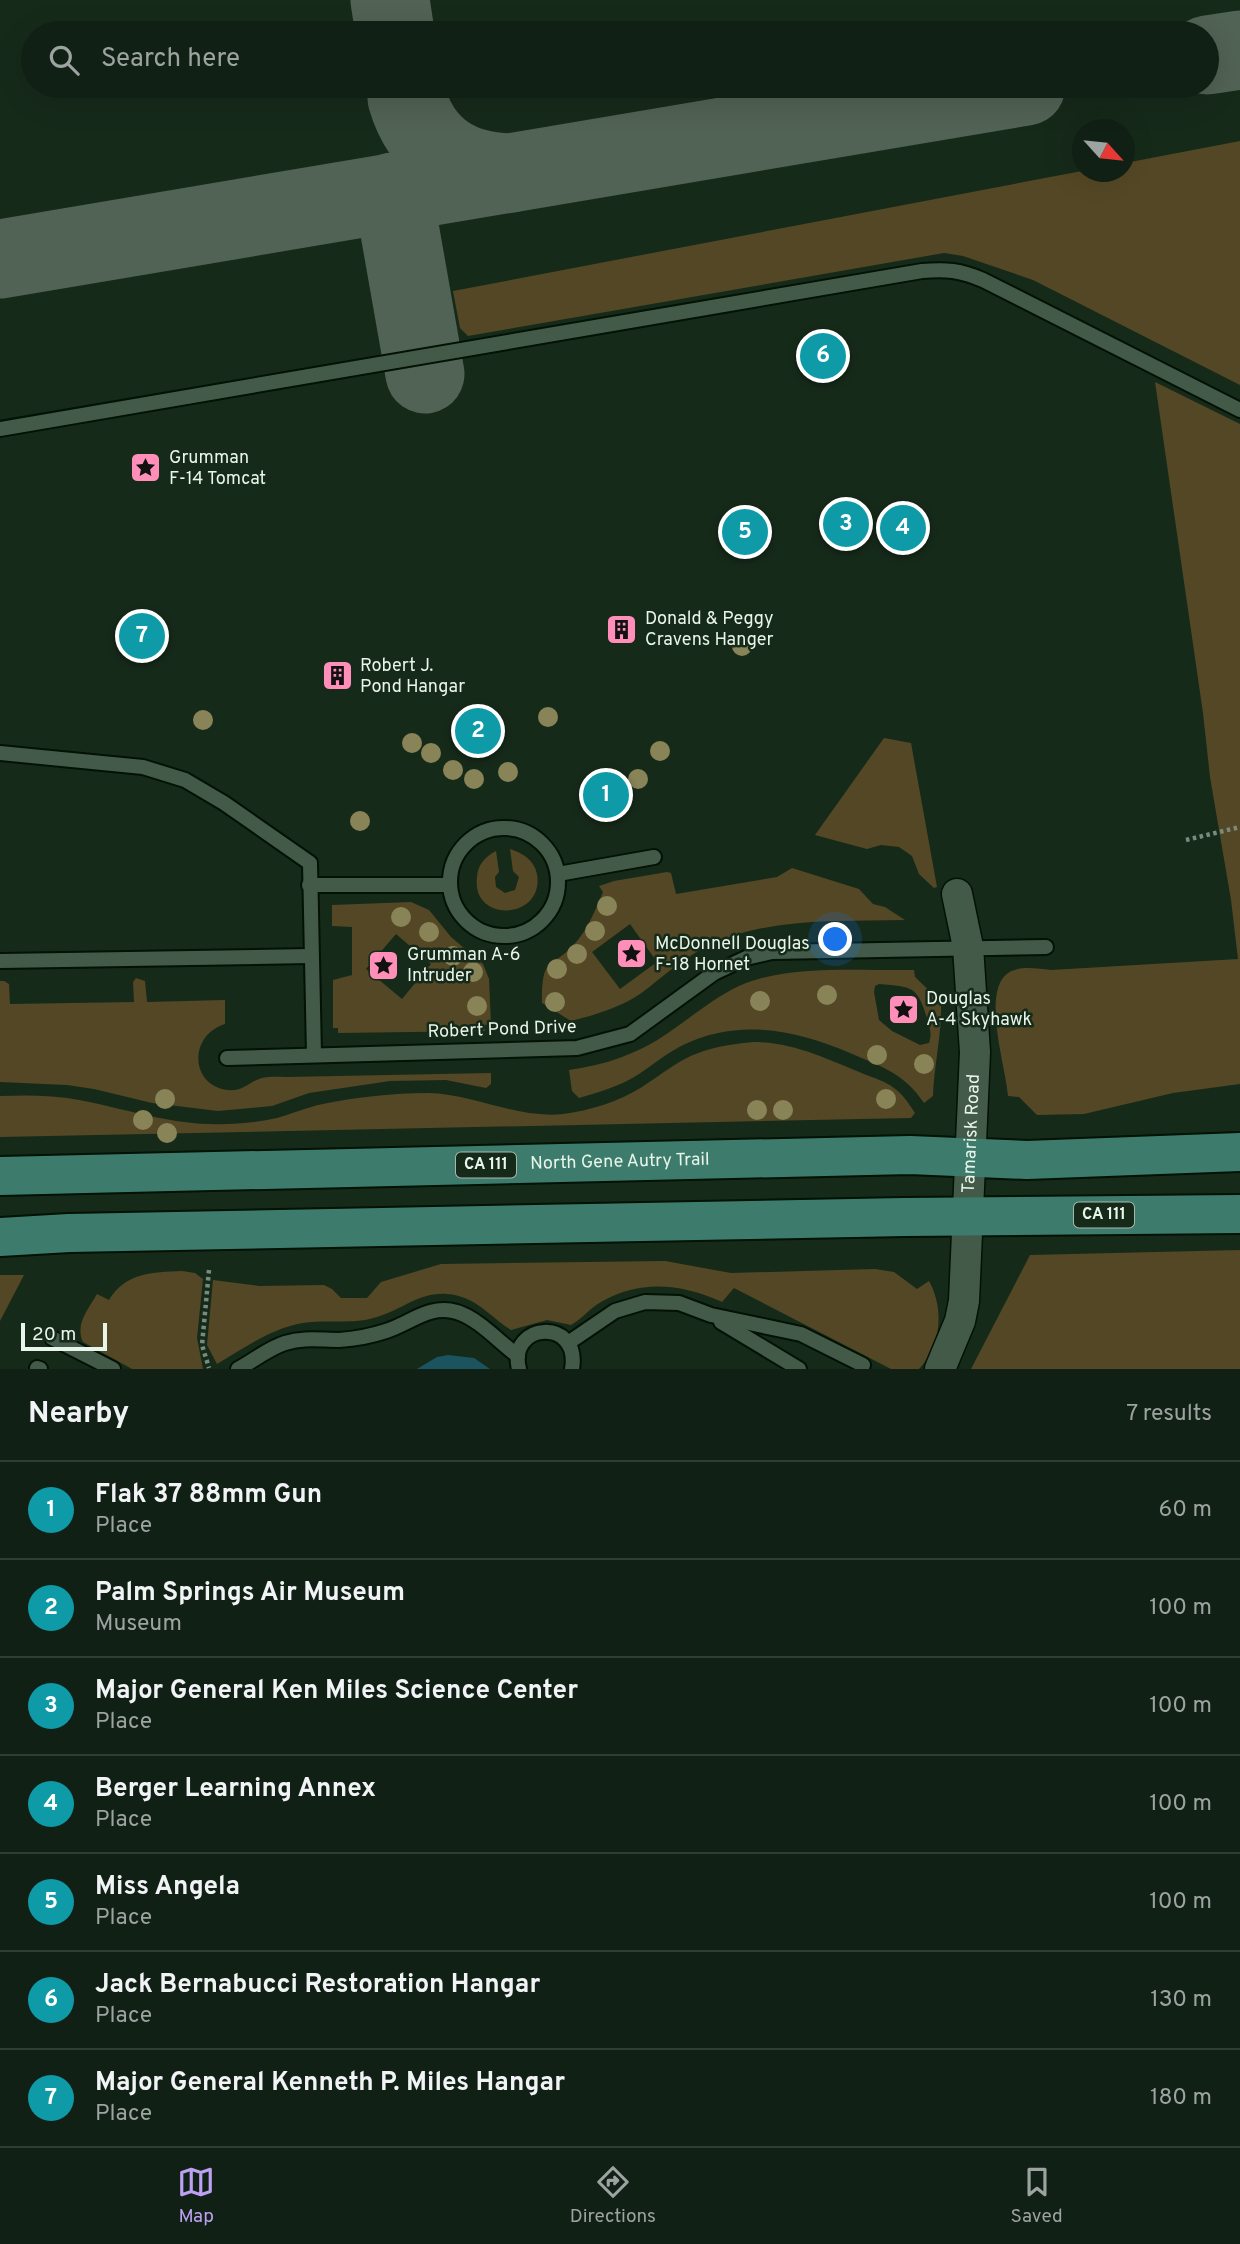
<!DOCTYPE html>
<html lang="en">
<head>
<meta charset="utf-8">
<style>
	:root { --surface:#102014; --page:#1e2d22; --text:#f1f3f6; --muted:#9ca3a0; --line:#303e34; --accent:#bca0f2 }
	body { margin:0; font-family:Overpass,sans-serif; background:var(--page); color:var(--text) }
	.compass { position:absolute; left:1072px; top:119px; width:63px; height:63px; border-radius:50%; background:var(--surface); box-shadow:0 7px 28px #0002; rotate:117deg }
	.scale { position:absolute; left:21px; bottom:18px; width:86px; box-sizing:border-box; padding-left:7px; border:4px solid #e8f5ea; border-top:0; font-size:19px; line-height:24px; white-space:nowrap; color:#e8f5ea; -webkit-text-stroke:5px #162a1a; paint-order:stroke }
	.you { position:absolute; left:836px; top:940px; width:24px; height:24px; margin:-18px; border:5px solid #fff; border-radius:50%; background:#1a73e8; box-shadow:0 0 0 10px #1a73e833 }
	.badge { display:grid; place-items:center; width:46px; height:46px; border-radius:50%; background:var(--accent); color:#fff; font-size:23px; font-weight:700 }
	.pin { position:absolute; translate:-50% -50%; border:4px solid #fff; box-shadow:0 2px 7px #0006 }
	.list { margin:0; padding:0; list-style:none }
	h2 { display:flex; justify-content:space-between; align-items:center; height:91px; margin:0; padding:0 28px; font-size:30px }
	h2 small { font-size:23px; font-weight:400; color:var(--muted) }
	.list li { display:grid; grid-template-columns:46px 1fr auto; gap:21px; align-items:center; box-sizing:border-box; height:98px; padding:0 28px; border-top:2px solid var(--line) }
	.list b { display:block; font-size:26px; white-space:nowrap }
	.list p { margin:0; font-size:23px; white-space:nowrap; color:var(--muted) }
	.list em { font-size:23px; font-style:normal; color:var(--muted) }
	.icon { flex:none; width:38px; height:38px; fill:none; stroke:currentColor; stroke-width:2; stroke-linecap:round; stroke-linejoin:round }
	.map { position:relative; flex:none; width:1240px; height:1369px; overflow:hidden }
	.search { position:absolute; background:var(--surface); box-shadow:0 7px 28px #0002; left:21px; right:21px; top:21px; height:77px; display:flex; align-items:center; gap:18px; box-sizing:border-box; padding:0 24px; border-radius:38px; color:var(--muted); font-size:26px }
	.sheet { height:777px; background:var(--surface) }
	nav { display:flex; justify-content:space-around; align-items:center; box-sizing:border-box; height:98px; border-top:2px solid var(--line); background:var(--surface); font-size:19px; color:var(--muted) }
	nav a { display:grid; justify-items:center; gap:4px }
	nav .on { color:var(--accent) }
	.map>svg:first-child { display:block }
	.green { fill:#544725; fill-rule:evenodd }
	.water { fill:#1b545e }
	.lines { fill:none; stroke-linecap:round; stroke-linejoin:round }
	.taxiway { stroke:#516354; stroke-width:79 }
	.service-casing { stroke:#021205; stroke-width:18 }
	.minor-casing { stroke:#021205; stroke-width:33 }
	.primary-casing { stroke:#021205; stroke-width:42 }
	.path { stroke:#7a8b7d; stroke-width:4.5; stroke-dasharray:3.5 3.5; stroke-linecap:butt }
	.service { stroke:#445a48; stroke-width:14 }
	.minor { stroke:#445a48; stroke-width:30 }
	.primary { stroke:#3d7c6c; stroke-width:38 }
	.tree { fill:#898458 }
	.labels { text-anchor:middle; dominant-baseline:central; stroke-width:5; stroke-linejoin:round; paint-order:stroke }
	.shield { fill:#162a1a; stroke:#a9b8ac; stroke-width:2 }
	.shield-label { font-size:16px; font-weight:bold; fill:#e8f5ea }
	.poi-label { font-size:18px; fill:#e8f5ea; stroke:#162a1a; text-anchor:start }
	.street-label { font-size:18px; fill:#e8f5ea; stroke:#162a1a }
</style>
</head>
<body>
<div class="map">
<svg width="1240" height="1369" viewBox="0 0 1240 1369">
	<rect width="100%" height="100%" fill="#162a1a"/>
	<g class="green">
		<polygon points="1240,141 1240,385 1033,280 963,256 944,253 468,336 460,328 453,291 1082,171 1124,172 1125,163"/>
		<path d="M1155 382 1240 424V1084L1173 1093 1084 1114 1037 1115 1019 1097 1008 1096C1006 1067 981 992 1008 973 1021 965 1037 969 1051 970L1238 959 1231 900 1210 777 1203 713Z"/>
		<polygon points="884,738 911,743 937,887 934,888 919,874 912,856 899,847 881,845 867,849 815,835"/>
		<path d="M510 849C523 853 534 860 537 874 545 920 471 924 477 877 478 864 485 857 496 851L499 872 495 877 496 887 505 893 515 890 519 877 513 871Z"/>
		<path d="M792 868 859 889 873 904 885 907 905 920C838 922 768 916 706 947 681 959 662 978 640 994 619 1008 595 1015 571 1021L542 1003C542 952 551 972 577 941 589 927 596 908 603 892L599 886 614 881 667 872 671 873 676 894 777 877ZM630 924 657 962 620 989 592 952Z"/>
		<path d="M411 902 429 910 451 937 483 964 489 979 491 1024 485 1025V1031L338 1033V1028H333V980L352 975V927L332 926V905ZM396 934 431 964 402 999 366 969Z"/>
		<path d="M914 970 915 977 941 1002C942 1034 934 1065 933 1096L924 1103C904 1073 882 1067 850 1053 796 1030 739 1018 683 1045 667 1053 654 1064 639 1074 621 1086 599 1092 579 1098L572 1091 569 1070C605 1065 638 1054 668 1033 692 1017 713 998 739 986 787 964 861 971 914 970ZM879 984C914 987 917 986 928 1021 930 1029 932 1034 929 1043L920 1045 892 1031 879 1020 874 992 875 986Z"/>
		<path d="M136 978 145 981 147 1002 225 1000V1024C189 1035 189 1085 228 1090 241 1092 248 1083 259 1079 267 1076 278 1077 286 1077L491 1073V1084L486 1088 446 1080 390 1081 309 1093 272 1106 218 1111 152 1103 94 1089 67 1085 0 1082V981H4L9 984 10 1004 134 1002 133 982Z"/>
		<path d="M753 1042C793 1042 827 1059 864 1074 874 1078 885 1081 894 1088 903 1094 909 1104 915 1113L911 1118 0 1137V1096C26 1095 53 1095 79 1100 122 1108 165 1123 209 1124 231 1125 255 1123 277 1118 292 1114 307 1107 323 1104 357 1097 393 1093 428 1093 474 1094 517 1119 563 1114 589 1111 620 1101 642 1087 661 1075 679 1059 701 1052 717 1046 735 1044 753 1042Z"/>
		<polygon points="1240,1250 1240,1369 971,1369 1030,1255"/>
		<path d="M665 1261 731 1273 875 1269 894 1272 917 1289 929 1281C944 1308 942 1345 919 1369H891L734 1288 722 1302C682 1284 641 1279 601 1302 590 1308 582 1319 571 1325L547 1320 511 1330C490 1317 476 1296 447 1294 419 1292 402 1310 377 1317 352 1325 328 1319 303 1323 272 1328 244 1348 217 1364L207 1345 213 1280 259 1286 324 1285 332 1289 341 1298H367L381 1282 441 1264Z"/>
		<path d="M182 1271 195 1273 203 1279 197 1338 203 1369H132L83 1342C75 1324 88 1310 97 1294L109 1300C125 1273 152 1272 182 1271Z"/>
		<polygon points="0,1275 24,1275 0,1321"/>
	</g>
	<polygon class="water" points="448,1355 474,1358 490,1369 417,1369 437,1357"/>
	<g class="lines">
		<g class="taxiway">
			<polyline points="390,0 395,33"/>
			<polyline points="1207,55 1240,50"/>
			<path d="M407 98C422 149 459 172 511 173"/>
			<polyline points="393,192 425,374"/>
			<polyline points="0,259 1026,86"/>
		</g>
		<defs>
			<g id="service">
				<path d="M0 429 922 271C946 269 960 270 983 280L1240 410"/>
				<polyline points="0,753 143,767 185,780 224,803 310,863 314,1055"/>
				<circle cx="504" cy="882" r="54"/>
				<polyline points="558,874 654,857"/>
				<polyline points="309,885 450,885"/>
				<polyline points="0,961 311,956"/>
				<polyline points="227,1058 577,1048 630,1034 714,973 746,958 772,952 1046,947"/>
				<polyline points="721,1322 799,1369"/>
				<polyline points="52,1338 113,1369"/>
				<polyline points="568,1343 615,1311 645,1302 679,1303 711,1315 801,1334 863,1365"/>
				<polyline points="37,1368 40,1369"/>
				<path d="M238 1369C253 1361 269 1348 285 1343 304 1337 320 1340 339 1340 354 1339 371 1336 386 1331 411 1323 429 1304 457 1312 479 1319 499 1342 518 1356"/>
				<path d="M519 1369C507 1322 581 1317 572 1369"/>
			</g>
			<g id="minor">
				<path id="s1" d="M940 1369 960 1321 964 1301 975 1052 968 947 957 894"/>
			</g>
			<g id="primary">
				<path id="s2" d="M0 1176 910 1155 1027 1160 1240 1152"/>
				<polyline points="0,1237 69,1233 905,1217 1240,1214"/>
			</g>
		</defs>
		<use href="#service" class="service-casing"/>
		<use href="#minor" class="minor-casing"/>
		<use href="#primary" class="primary-casing"/>
		<g class="path">
			<polyline points="1186,840 1240,827"/>
			<polyline points="209,1270 202,1345 209,1368"/>
		</g>
		<use href="#service" class="service"/>
		<use href="#minor" class="minor"/>
		<use href="#primary" class="primary"/>
	</g>
	<g class="tree">
		<circle cx="742" cy="646" r="10"/>
		<circle cx="548" cy="717" r="10"/>
		<circle cx="203" cy="720" r="10"/>
		<circle cx="412" cy="743" r="10"/>
		<circle cx="660" cy="751" r="10"/>
		<circle cx="431" cy="753" r="10"/>
		<circle cx="453" cy="770" r="10"/>
		<circle cx="508" cy="772" r="10"/>
		<circle cx="474" cy="779" r="10"/>
		<circle cx="638" cy="779" r="10"/>
		<circle cx="360" cy="821" r="10"/>
		<circle cx="607" cy="906" r="10"/>
		<circle cx="401" cy="917" r="10"/>
		<circle cx="595" cy="931" r="10"/>
		<circle cx="429" cy="932" r="10"/>
		<circle cx="577" cy="954" r="10"/>
		<circle cx="453" cy="956" r="10"/>
		<circle cx="557" cy="969" r="10"/>
		<circle cx="473" cy="972" r="10"/>
		<circle cx="827" cy="995" r="10"/>
		<circle cx="760" cy="1001" r="10"/>
		<circle cx="555" cy="1002" r="10"/>
		<circle cx="477" cy="1006" r="10"/>
		<circle cx="877" cy="1055" r="10"/>
		<circle cx="924" cy="1064" r="10"/>
		<circle cx="165" cy="1099" r="10"/>
		<circle cx="886" cy="1099" r="10"/>
		<circle cx="757" cy="1110" r="10"/>
		<circle cx="783" cy="1110" r="10"/>
		<circle cx="143" cy="1120" r="10"/>
		<circle cx="167" cy="1133" r="10"/>
	</g>
	<defs>
		<symbol id="sight-square" viewBox="-11 -11 22 22"><rect x="-9" y="-9" width="18" height="18" rx="4" fill="#ff8eb9" stroke="#162a1a"/><path d="M0-6L1.8-2.2L6-1.7L2.9 1.2L3.7 5.4L0 3.3L-3.7 5.4L-2.9 1.2L-6-1.7L-1.8-2.2Z" fill="#111"/></symbol>
		<symbol id="building-square" viewBox="-11 -11 22 22"><rect x="-9" y="-9" width="18" height="18" rx="4" fill="#ff8eb9" stroke="#162a1a"/><path d="M-4-6H4V6H1V3H-1V6H-4ZM-2.5-4.3h1.7v1.8h-1.7ZM.8-4.3h1.7v1.8H.8ZM-2.5-1h1.7V.8h-1.7ZM.8-1h1.7V.8H.8Z" fill="#111"/></symbol>
	</defs>
	<g fill-rule="evenodd">
		<use href="#sight-square" x="128" y="450" width="35" height="35"/>
		<use href="#building-square" x="604" y="612" width="35" height="35"/>
		<use href="#building-square" x="320" y="658" width="35" height="35"/>
		<use href="#sight-square" x="614" y="936" width="35" height="35"/>
		<use href="#sight-square" x="366" y="948" width="35" height="35"/>
		<use href="#sight-square" x="886" y="992" width="35" height="35"/>
	</g>
	<g class="labels">
		<g class="shield">
			<rect x="456" y="1152.5" width="60" height="25" rx="5"/>
			<rect x="1074" y="1202.5" width="60" height="25" rx="5"/>
		</g>
		<g class="shield-label">
			<text x="486" y="1165">CA 111</text>
			<text x="1104" y="1215">CA 111</text>
		</g>
		<g class="poi-label">
			<text x="169" y="458">Grumman<tspan x="169" dy="21">F-14 Tomcat</tspan></text>
			<text x="645" y="619">Donald &amp; Peggy<tspan x="645" dy="21">Cravens Hanger</tspan></text>
			<text x="360" y="666">Robert J.<tspan x="360" dy="21">Pond Hangar</tspan></text>
			<text x="655" y="944">McDonnell Douglas<tspan x="655" dy="21">F-18 Hornet</tspan></text>
			<text x="407" y="955">Grumman A-6<tspan x="407" dy="21">Intruder</tspan></text>
			<text x="926" y="999">Douglas<tspan x="926" dy="21">A-4 Skyhawk</tspan></text>
		</g>
		<g class="street-label">
			<text transform="translate(502 1030) rotate(-2)">Robert Pond Drive</text>
			<text stroke="none"><textPath href="#s1" startOffset="240">Tamarisk Road</textPath></text>
			<text stroke="none"><textPath href="#s2" startOffset="620">North Gene Autry Trail</textPath></text>
		</g>
	</g>
</svg>
<svg class="compass" viewBox="-18 -18 36 36"><path d="M0-13l5 13h-10z" fill="#e53935"/><path d="M0 13l5-13h-10z" fill="#9ca3a0"/></svg>
<div class="scale">20 m</div>
<div class="you"></div>
<div class="pin badge" style="left:606px;top:795px;background:#0f9aa8">1</div>
<div class="pin badge" style="left:478px;top:731px;background:#0f9aa8">2</div>
<div class="pin badge" style="left:846px;top:524px;background:#0f9aa8">3</div>
<div class="pin badge" style="left:903px;top:528px;background:#0f9aa8">4</div>
<div class="pin badge" style="left:745px;top:532px;background:#0f9aa8">5</div>
<div class="pin badge" style="left:823px;top:356px;background:#0f9aa8">6</div>
<div class="pin badge" style="left:142px;top:636px;background:#0f9aa8">7</div>
<div class="search"><svg class="icon" aria-label="search" viewBox="0 0 24 24"><circle cx="10" cy="10" r="6"/><path d="M15 15l6 6"/></svg>Search here</div>
</div>
<section class="sheet">
<h2>Nearby<small>7 results</small></h2>
<ul class="list">
<li><span class="badge" style="background:#0f9aa8">1</span><div><b>Flak 37 88mm Gun</b><p>Place</p></div><em>60 m</em></li>
<li><span class="badge" style="background:#0f9aa8">2</span><div><b>Palm Springs Air Museum</b><p>Museum</p></div><em>100 m</em></li>
<li><span class="badge" style="background:#0f9aa8">3</span><div><b>Major General Ken Miles Science Center</b><p>Place</p></div><em>100 m</em></li>
<li><span class="badge" style="background:#0f9aa8">4</span><div><b>Berger Learning Annex</b><p>Place</p></div><em>100 m</em></li>
<li><span class="badge" style="background:#0f9aa8">5</span><div><b>Miss Angela</b><p>Place</p></div><em>100 m</em></li>
<li><span class="badge" style="background:#0f9aa8">6</span><div><b>Jack Bernabucci Restoration Hangar</b><p>Place</p></div><em>130 m</em></li>
<li><span class="badge" style="background:#0f9aa8">7</span><div><b>Major General Kenneth P. Miles Hangar</b><p>Place</p></div><em>180 m</em></li>
</ul>
</section>
<nav>
<a class="on"><svg class="icon" aria-label="map" viewBox="0 0 24 24"><path d="M3 6l6-2 6 2 6-2v14l-6 2-6-2-6 2zM9 4v14M15 6v14"/></svg>Map</a>
<a><svg class="icon" aria-label="directions" viewBox="0 0 24 24"><path d="M12 3l9 9-9 9-9-9zM9 14v-3h6M13 9l2 2-2 2"/></svg>Directions</a>
<a><svg class="icon" aria-label="saved" viewBox="0 0 24 24"><path d="M7 4h10v16l-5-4-5 4z"/></svg>Saved</a>
</nav>
</body>
</html>
